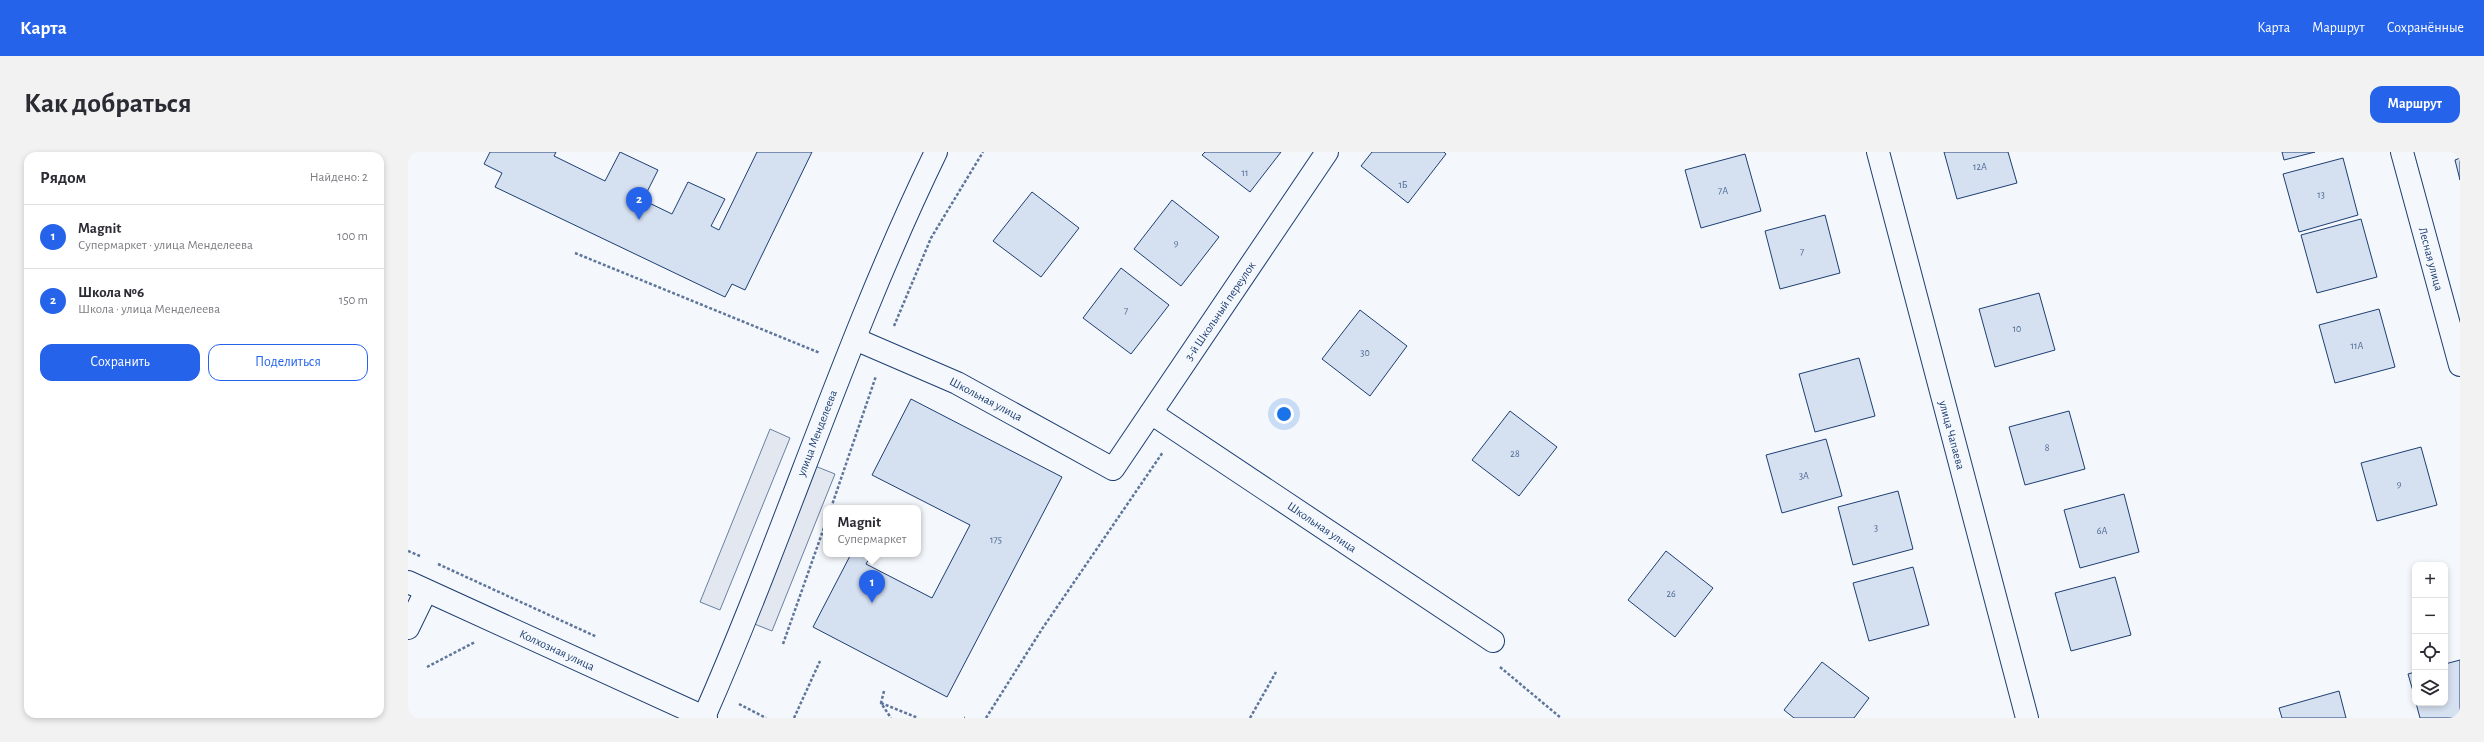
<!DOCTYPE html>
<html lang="ru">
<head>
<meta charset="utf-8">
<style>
	:root { --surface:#fff; --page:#f2f2f3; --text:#2b2b33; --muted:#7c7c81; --line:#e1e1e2; --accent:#2563eb }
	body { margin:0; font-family:"Alegreya Sans",sans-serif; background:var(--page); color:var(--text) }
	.controls { position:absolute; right:12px; bottom:12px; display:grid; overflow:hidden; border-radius:8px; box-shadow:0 2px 6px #0003 }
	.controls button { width:36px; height:36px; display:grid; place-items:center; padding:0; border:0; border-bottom:1px solid var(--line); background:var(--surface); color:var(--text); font:20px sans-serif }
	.you { position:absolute; left:876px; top:262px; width:14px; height:14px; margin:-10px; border:3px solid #fff; border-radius:50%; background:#1a73e8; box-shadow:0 0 0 6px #1a73e833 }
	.badge { display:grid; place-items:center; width:26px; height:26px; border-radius:50%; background:var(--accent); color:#fff; font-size:13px; font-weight:700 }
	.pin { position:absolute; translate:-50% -33px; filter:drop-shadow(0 1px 2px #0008) }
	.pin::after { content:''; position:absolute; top:21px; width:14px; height:12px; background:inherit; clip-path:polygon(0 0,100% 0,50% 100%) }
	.popup { position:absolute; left:415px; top:353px; width:98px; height:52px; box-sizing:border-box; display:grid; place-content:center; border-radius:8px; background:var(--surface); filter:drop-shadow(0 1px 3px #0005); font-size:13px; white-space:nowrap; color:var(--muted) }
	.popup b { font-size:15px; color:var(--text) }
	.popup::after { content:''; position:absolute; left:50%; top:100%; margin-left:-8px; border:8px solid transparent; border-top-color:var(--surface) }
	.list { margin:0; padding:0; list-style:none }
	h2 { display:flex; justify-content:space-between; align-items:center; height:52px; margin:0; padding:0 16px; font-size:17px }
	h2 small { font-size:13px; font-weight:400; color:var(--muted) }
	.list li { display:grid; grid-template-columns:26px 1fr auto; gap:12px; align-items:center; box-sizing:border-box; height:64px; padding:0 16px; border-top:1px solid var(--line) }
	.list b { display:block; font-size:15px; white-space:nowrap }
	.list p { margin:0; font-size:13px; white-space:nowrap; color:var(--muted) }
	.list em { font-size:13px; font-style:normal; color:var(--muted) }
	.actions { display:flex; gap:8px; padding:12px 16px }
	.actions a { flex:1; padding:9px 0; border:1px solid var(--accent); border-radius:12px; text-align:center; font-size:14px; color:var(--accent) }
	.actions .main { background:var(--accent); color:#fff }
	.icon { flex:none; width:22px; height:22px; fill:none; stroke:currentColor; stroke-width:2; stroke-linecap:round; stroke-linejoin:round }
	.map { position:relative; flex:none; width:2052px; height:566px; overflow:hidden; border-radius:12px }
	header { display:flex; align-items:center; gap:24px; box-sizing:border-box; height:56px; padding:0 20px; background:var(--accent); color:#fff }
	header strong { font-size:19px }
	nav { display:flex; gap:22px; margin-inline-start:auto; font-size:14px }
	.intro { display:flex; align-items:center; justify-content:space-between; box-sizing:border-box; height:96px; padding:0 24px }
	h1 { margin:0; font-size:28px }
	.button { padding:10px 18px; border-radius:12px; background:var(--accent); color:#fff; font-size:14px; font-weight:700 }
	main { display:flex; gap:24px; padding:0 24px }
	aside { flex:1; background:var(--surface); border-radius:12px; box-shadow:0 2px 6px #0003 }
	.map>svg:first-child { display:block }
	.parking { fill:#e3e8f0; stroke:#687fa3 }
	.building { fill:#d5e0f0; stroke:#1d3f73 }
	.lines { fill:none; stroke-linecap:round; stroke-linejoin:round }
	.minor-casing { stroke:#1d3f73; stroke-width:24 }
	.major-casing { stroke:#1d3f73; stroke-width:24 }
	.path { stroke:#5e769c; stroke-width:2.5; stroke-dasharray:3 2; stroke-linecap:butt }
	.minor { stroke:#f4f7fb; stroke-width:22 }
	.major { stroke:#f4f7fb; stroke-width:22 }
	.labels { text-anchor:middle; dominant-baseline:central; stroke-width:3; stroke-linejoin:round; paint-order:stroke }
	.number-label { font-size:10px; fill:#4b6792 }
	.street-label { font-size:12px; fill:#1d3f73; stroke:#f4f7fb }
</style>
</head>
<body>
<header>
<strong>Карта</strong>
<nav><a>Карта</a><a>Маршрут</a><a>Сохранённые</a></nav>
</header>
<div class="intro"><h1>Как добраться</h1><a class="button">Маршрут</a></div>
<main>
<aside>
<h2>Рядом<small>Найдено: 2</small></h2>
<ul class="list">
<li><span class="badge">1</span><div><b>Magnit</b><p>Супермаркет · улица Менделеева</p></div><em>100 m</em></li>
<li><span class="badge">2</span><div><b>Школа №6</b><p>Школа · улица Менделеева</p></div><em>150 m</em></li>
</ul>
<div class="actions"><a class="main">Сохранить</a><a>Поделиться</a></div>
</aside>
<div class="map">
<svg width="2052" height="566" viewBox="0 0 2052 566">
	<rect width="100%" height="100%" fill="#f4f7fb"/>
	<g class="parking">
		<polygon points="362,277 382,286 312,458 292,450"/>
		<polygon points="407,314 427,322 364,479 344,471"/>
	</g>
	<g class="building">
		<polygon points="82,0 148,0 146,4 197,29 212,0 250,18 235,48 264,62 280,30 317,47 303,74 311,78 349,0 404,0 337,138 324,132 317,145 87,35 94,21 76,12"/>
		<polygon points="797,0 873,0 842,40 794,3"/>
		<polygon points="964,0 1036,0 1038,2 1000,51 953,14"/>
		<polygon points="1536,0 1600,0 1609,31 1549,47"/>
		<polygon points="1874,0 1907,0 1876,8"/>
		<polygon points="1337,2 1353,59 1293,76 1277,18"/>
		<polygon points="1935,6 1950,63 1891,80 1875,22"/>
		<polygon points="2052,6 2052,28 2047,8"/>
		<polygon points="624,40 671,76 633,125 585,89"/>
		<polygon points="764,48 811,85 773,134 726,97"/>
		<polygon points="1417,63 1432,121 1372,137 1357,79"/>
		<polygon points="1953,67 1969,125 1909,141 1893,83"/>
		<polygon points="713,116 761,153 723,202 675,166"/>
		<polygon points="1631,141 1647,198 1587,215 1571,157"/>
		<polygon points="1971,157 1987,215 1927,231 1911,173"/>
		<polygon points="952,158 999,194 962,244 914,207"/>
		<polygon points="1451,206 1467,264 1407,280 1391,222"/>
		<polygon points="503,247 654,325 539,545 405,475 443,402 464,402 458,412 524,446 562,373 464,323"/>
		<polygon points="1102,259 1149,295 1111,344 1064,308"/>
		<polygon points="1661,259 1677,317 1617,333 1601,275"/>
		<polygon points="1418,287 1434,344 1374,361 1358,303"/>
		<polygon points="2013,295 2029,353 1969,369 1953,311"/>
		<polygon points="1490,339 1505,397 1445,413 1430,355"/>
		<polygon points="1716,342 1731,400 1672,416 1656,358"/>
		<polygon points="1258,399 1305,436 1267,485 1220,448"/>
		<polygon points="1505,415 1521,473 1461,489 1445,431"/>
		<polygon points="1707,425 1723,483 1663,499 1647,441"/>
		<polygon points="2052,508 2052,566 2012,566 2008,551 2037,551 2037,512"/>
		<polygon points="1414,510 1461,546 1446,566 1386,566 1376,558"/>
		<polygon points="2007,520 2007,546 2000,522"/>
		<polygon points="1931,539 1938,566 1874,566 1871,556"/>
	</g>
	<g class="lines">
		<defs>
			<g id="minor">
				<polyline points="1470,0 1619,566"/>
				<polyline points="1994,0 2052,213"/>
				<polyline points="447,187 549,231 705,317 919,0"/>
				<polyline points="743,261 1085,489"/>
				<polyline points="0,476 18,439"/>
				<path d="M296 565C378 379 439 183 528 0"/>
			</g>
			<polyline id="major" points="0,430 298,566"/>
		</defs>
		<use href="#minor" class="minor-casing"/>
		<use href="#major" class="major-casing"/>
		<g class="path">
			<polyline points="167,101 412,201"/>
			<polyline points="486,174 523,86 575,0"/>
			<polyline points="423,356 468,224"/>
			<polyline points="0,399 12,404"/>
			<polyline points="30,412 189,485"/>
			<polyline points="375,492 418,370"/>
			<polyline points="19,515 67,490"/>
			<polyline points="1092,515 1153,566"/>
			<polyline points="476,539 473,551 483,566"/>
			<polyline points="473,551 510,566"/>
			<polyline points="331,552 358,566"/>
			<polyline points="386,566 412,509"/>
			<polyline points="556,566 557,566"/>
			<polyline points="578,566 634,477 755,300"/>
			<polyline points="842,566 868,520"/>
		</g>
		<use href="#minor" class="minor"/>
		<use href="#major" class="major"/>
	</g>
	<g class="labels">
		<g class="number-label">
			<text x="1572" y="15">12А</text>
			<text x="837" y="21">11</text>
			<text x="995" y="33">1Б</text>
			<text x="1315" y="39">7А</text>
			<text x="1913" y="43">13</text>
			<text x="768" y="91">9</text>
			<text x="1394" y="100">7</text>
			<text x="718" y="159">7</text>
			<text x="1609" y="177">10</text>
			<text x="1949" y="194">11А</text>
			<text x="957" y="201">30</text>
			<text x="1639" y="296">8</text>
			<text x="1107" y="302">28</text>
			<text x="1396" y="324">3А</text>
			<text x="1991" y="332">9</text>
			<text x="1468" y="376">3</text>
			<text x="1694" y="379">6А</text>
			<text x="588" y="388">175</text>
			<text x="1263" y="442">26</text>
		</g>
		<g class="street-label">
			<text transform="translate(2023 107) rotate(75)">Лесная улица</text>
			<text transform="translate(812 159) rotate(-56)">3-й Школьный переулок</text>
			<text transform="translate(578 247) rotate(28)">Школьная улица</text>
			<text transform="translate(409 281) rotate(-69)">улица Менделеева</text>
			<text transform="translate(1544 283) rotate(75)">улица Чапаева</text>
			<text transform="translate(914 375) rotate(34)">Школьная улица</text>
			<text transform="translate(149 498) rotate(25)">Колхозная улица</text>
		</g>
	</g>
</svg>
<div class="controls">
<button>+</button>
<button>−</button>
<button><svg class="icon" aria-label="locate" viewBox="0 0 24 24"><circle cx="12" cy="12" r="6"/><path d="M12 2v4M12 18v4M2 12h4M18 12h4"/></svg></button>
<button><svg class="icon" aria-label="layers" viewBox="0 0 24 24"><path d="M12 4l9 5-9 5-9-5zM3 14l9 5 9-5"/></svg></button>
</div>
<div class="you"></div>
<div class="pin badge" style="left:464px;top:451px">1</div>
<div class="popup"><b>Magnit</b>Супермаркет</div>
<div class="pin badge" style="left:231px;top:68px">2</div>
</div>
</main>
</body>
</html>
